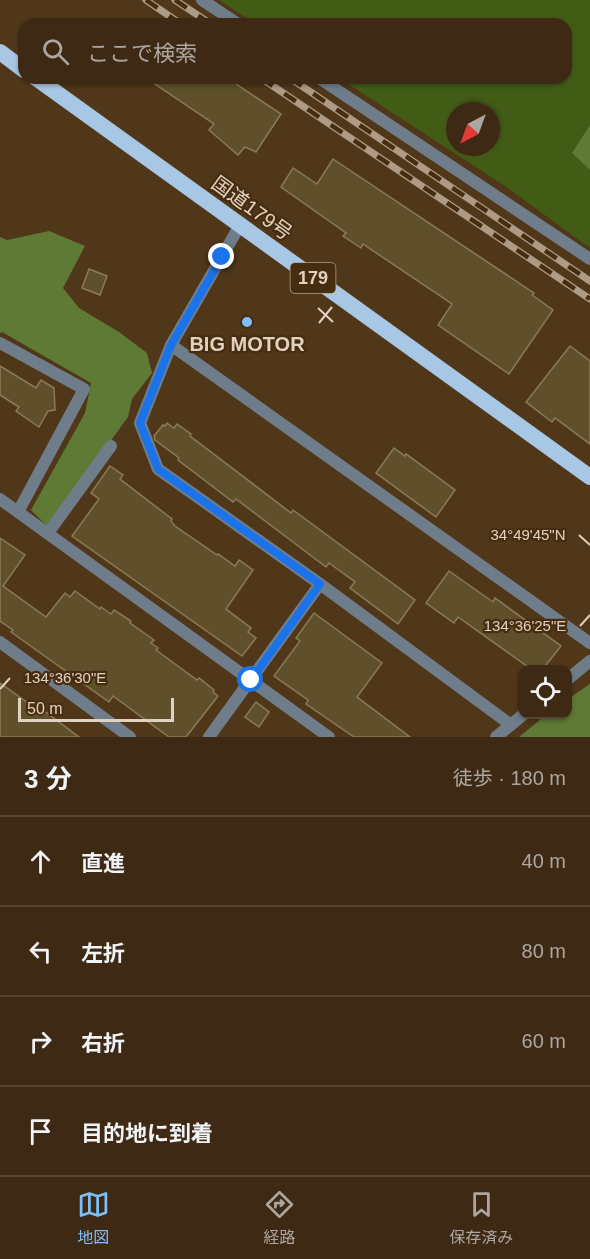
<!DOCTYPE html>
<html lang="ja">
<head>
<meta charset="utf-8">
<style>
	:root { --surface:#3d2914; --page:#44311d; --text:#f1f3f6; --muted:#ada6a0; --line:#564534; --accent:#7ebef9 }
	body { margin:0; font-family:Helvetica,"Noto Sans JP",sans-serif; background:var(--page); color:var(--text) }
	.controls { position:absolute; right:18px; bottom:18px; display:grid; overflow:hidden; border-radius:12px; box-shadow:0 2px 4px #0004 }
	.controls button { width:54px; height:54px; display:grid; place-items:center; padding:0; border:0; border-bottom:2px solid var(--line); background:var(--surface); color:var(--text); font:30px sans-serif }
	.compass { position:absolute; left:446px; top:102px; width:54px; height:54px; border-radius:50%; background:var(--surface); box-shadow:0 2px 4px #0004; rotate:221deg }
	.scale { position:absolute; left:18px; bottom:15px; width:156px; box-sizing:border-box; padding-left:6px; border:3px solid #e1d1c0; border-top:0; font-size:16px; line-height:21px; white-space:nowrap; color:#e1d1c0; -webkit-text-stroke:4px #462d0f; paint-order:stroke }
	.stop { position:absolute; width:18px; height:18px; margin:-14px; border:4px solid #1a73e8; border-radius:50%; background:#fff }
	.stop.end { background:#1a73e8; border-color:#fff; box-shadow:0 2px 6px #0008 }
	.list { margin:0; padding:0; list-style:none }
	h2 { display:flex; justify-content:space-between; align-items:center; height:78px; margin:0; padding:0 24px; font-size:26px }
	h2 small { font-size:20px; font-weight:400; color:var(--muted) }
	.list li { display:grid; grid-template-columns:39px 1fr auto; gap:18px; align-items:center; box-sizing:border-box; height:90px; padding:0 24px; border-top:2px solid var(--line) }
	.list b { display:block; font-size:22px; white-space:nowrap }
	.list em { font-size:20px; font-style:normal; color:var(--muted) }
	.icon { flex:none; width:33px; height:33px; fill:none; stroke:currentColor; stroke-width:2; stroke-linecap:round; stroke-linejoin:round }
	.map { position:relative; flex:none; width:590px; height:737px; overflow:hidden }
	.search { position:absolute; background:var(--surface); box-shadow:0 2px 4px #0004; left:18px; right:18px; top:18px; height:66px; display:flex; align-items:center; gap:15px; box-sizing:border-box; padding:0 21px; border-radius:18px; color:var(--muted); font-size:22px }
	.sheet { height:438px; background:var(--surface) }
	nav { display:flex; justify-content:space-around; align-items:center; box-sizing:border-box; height:84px; border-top:2px solid var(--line); background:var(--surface); font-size:16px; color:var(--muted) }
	nav a { display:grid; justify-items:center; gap:3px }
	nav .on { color:var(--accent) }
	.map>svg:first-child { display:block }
	.green { fill:#425c16; fill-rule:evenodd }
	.forest { fill:#5e7a35 }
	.building { fill:#5f502b; stroke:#8b7b55; stroke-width:1.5 }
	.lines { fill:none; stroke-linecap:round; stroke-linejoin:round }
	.minor { stroke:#6f7d8a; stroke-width:12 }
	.tertiary { stroke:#6f7d8a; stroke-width:12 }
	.trunk { stroke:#a8c7e4; stroke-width:16 }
	.rail-casing { stroke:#ae9b86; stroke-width:7 }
	.rail { stroke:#462d0f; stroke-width:4.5; stroke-dasharray:14; stroke-linecap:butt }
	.route { stroke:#1a73e8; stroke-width:8 }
	.ticks { fill:none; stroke:#e1d1c0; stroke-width:2 }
	.poi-dot { fill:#7ebef9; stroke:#462d0f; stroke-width:2 }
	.labels { text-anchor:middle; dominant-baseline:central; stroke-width:4.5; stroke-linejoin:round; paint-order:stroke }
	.shield { fill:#462d0f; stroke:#b2a08b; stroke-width:1.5 }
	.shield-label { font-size:18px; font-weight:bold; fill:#e1d1c0 }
	.street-label { font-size:20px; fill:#e1d1c0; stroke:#462d0f }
	.poi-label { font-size:20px; font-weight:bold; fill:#e1d1c0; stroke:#462d0f }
	.ticks-label { font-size:15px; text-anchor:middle; fill:#e1d1c0; stroke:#462d0f; stroke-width:4.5; stroke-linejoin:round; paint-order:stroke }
</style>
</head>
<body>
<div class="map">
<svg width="590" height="737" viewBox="0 0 590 737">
	<rect width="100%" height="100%" fill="#51371a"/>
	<path class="green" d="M219 0H590V248L505 186 339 78H566V24H256ZM455 111H491V147H455Z"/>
	<g class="forest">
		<polygon points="590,125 590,170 572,153"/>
		<polygon points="49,231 85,246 63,288 79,308 119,332 147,353 152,373 132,399 128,417 48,527 31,510 85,413 91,383 2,332 0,333 0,237 7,240"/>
		<polygon points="590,684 590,737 519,737 546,715 568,714 568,699"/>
	</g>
	<g class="building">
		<polygon points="146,78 227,78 281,114 256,152 245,147 238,155 209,130 214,124"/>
		<polygon points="333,159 534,293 532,295 553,310 509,374 438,325 452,304 363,244 361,248 343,236 346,233 281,187 293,168 317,184"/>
		<polygon points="89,269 107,276 100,295 82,288"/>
		<polygon points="570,346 590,361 590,444 555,418 552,422 526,402"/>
		<polygon points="0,366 36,388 41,380 54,388 55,410 48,411 39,427 16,411 19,407 0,395"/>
		<polygon points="167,423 174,428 177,424 191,434 190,436 291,513 293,510 415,600 398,624 350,588 355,582 329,563 326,567 236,499 233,502 178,460 179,458 155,440 154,436 163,425 165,426"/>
		<polygon points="394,448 405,456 406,454 455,490 436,517 376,473"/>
		<polygon points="110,466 123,475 120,479 172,519 171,521 175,526 217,555 218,554 235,566 239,560 253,570 226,609 251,628 248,632 256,638 242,656 72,536 99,499 91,493"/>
		<polygon points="0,538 25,555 3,586 46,617 65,593 70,597 75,591 100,609 101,607 111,614 114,610 131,621 130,623 154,640 151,643 158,648 156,650 197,680 199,678 214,690 213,692 218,696 186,737 169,737 113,696 109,702 11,632 13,630 0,621"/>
		<polygon points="449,571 493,602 495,598 561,646 543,669 531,669 458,617 454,623 426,603"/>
		<polygon points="314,613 382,663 357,697 410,737 354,737 306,704 308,700 274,676 300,641 296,638"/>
		<polygon points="0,683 41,712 43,710 79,737 0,737"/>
		<polygon points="256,702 269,712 259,727 245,717"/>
	</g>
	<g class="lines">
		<g class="minor">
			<polyline points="240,225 171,345 140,423 158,469 320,584 511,725"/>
			<polyline points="0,343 84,389 18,512"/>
			<polyline points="171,345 590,643"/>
			<polyline points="0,499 329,737"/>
			<polyline points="48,533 111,446"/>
			<polyline points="0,642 130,737"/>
			<polyline points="568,679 590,661"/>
			<polyline points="209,737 320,584"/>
			<polyline points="496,737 524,714"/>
		</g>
		<g class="tertiary">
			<polyline points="202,0 238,24"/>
			<polyline points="319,78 590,259"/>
		</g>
		<g class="trunk">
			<polyline points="0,52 24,70"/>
			<polyline points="36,78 590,477"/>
		</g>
		<defs>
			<g id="rail">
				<polyline points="146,0 181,24"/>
				<polyline points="175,0 211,24"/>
				<polyline points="261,78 590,299"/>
				<polyline points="290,78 590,281"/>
			</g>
		</defs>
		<use href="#rail" class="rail-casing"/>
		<use href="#rail" class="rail"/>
	</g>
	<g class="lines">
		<polyline class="route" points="222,257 171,345 140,423 158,469 320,584 251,680"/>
	</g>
	<path class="ticks" d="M318 308 333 322M319 323 332 307M579 535 590 545M580 626 590 615M0 689 10 678"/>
	<circle class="poi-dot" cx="247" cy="322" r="6"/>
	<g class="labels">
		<rect class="shield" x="290.5" y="263" width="45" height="30" rx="4.5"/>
		<g class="shield-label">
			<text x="313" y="278">179</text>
		</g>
		<g class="street-label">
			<text transform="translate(252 208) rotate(36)">国道179号</text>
		</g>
		<g class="poi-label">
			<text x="247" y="344">BIG MOTOR</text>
		</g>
	</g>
	<g class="ticks-label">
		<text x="528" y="540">34°49'45"N</text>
		<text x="525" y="631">134°36'25"E</text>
		<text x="65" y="683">134°36'30"E</text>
	</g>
</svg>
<div class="controls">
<button><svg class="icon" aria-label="locate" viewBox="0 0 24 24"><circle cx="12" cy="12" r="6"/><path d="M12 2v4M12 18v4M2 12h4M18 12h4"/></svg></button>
</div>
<svg class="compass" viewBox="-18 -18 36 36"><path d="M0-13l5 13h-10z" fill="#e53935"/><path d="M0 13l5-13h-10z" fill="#ada6a0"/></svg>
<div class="scale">50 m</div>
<div class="stop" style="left:251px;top:680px"></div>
<div class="stop end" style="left:222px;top:257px"></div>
<div class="search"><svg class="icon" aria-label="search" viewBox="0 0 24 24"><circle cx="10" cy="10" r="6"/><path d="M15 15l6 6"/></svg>ここで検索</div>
</div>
<section class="sheet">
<h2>3 分<small>徒歩 · 180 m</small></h2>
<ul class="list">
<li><svg class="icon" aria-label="ahead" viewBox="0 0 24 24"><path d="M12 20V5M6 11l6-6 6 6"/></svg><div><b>直進</b></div><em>40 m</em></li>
<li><svg class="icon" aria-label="left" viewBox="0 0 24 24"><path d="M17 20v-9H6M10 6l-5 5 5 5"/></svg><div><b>左折</b></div><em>80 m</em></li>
<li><svg class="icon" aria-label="right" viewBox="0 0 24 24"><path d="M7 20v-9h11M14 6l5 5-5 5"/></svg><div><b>右折</b></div><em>60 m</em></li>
<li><svg class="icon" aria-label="arrive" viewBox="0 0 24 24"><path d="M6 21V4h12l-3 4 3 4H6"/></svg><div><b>目的地に到着</b></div></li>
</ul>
</section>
<nav>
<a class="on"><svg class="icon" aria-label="map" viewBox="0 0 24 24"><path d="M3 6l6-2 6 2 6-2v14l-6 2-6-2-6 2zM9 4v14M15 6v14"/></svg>地図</a>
<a><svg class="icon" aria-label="directions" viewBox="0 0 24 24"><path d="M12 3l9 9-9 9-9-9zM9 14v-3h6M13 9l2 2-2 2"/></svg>経路</a>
<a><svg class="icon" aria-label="saved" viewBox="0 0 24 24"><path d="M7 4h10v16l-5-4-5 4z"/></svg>保存済み</a>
</nav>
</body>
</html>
